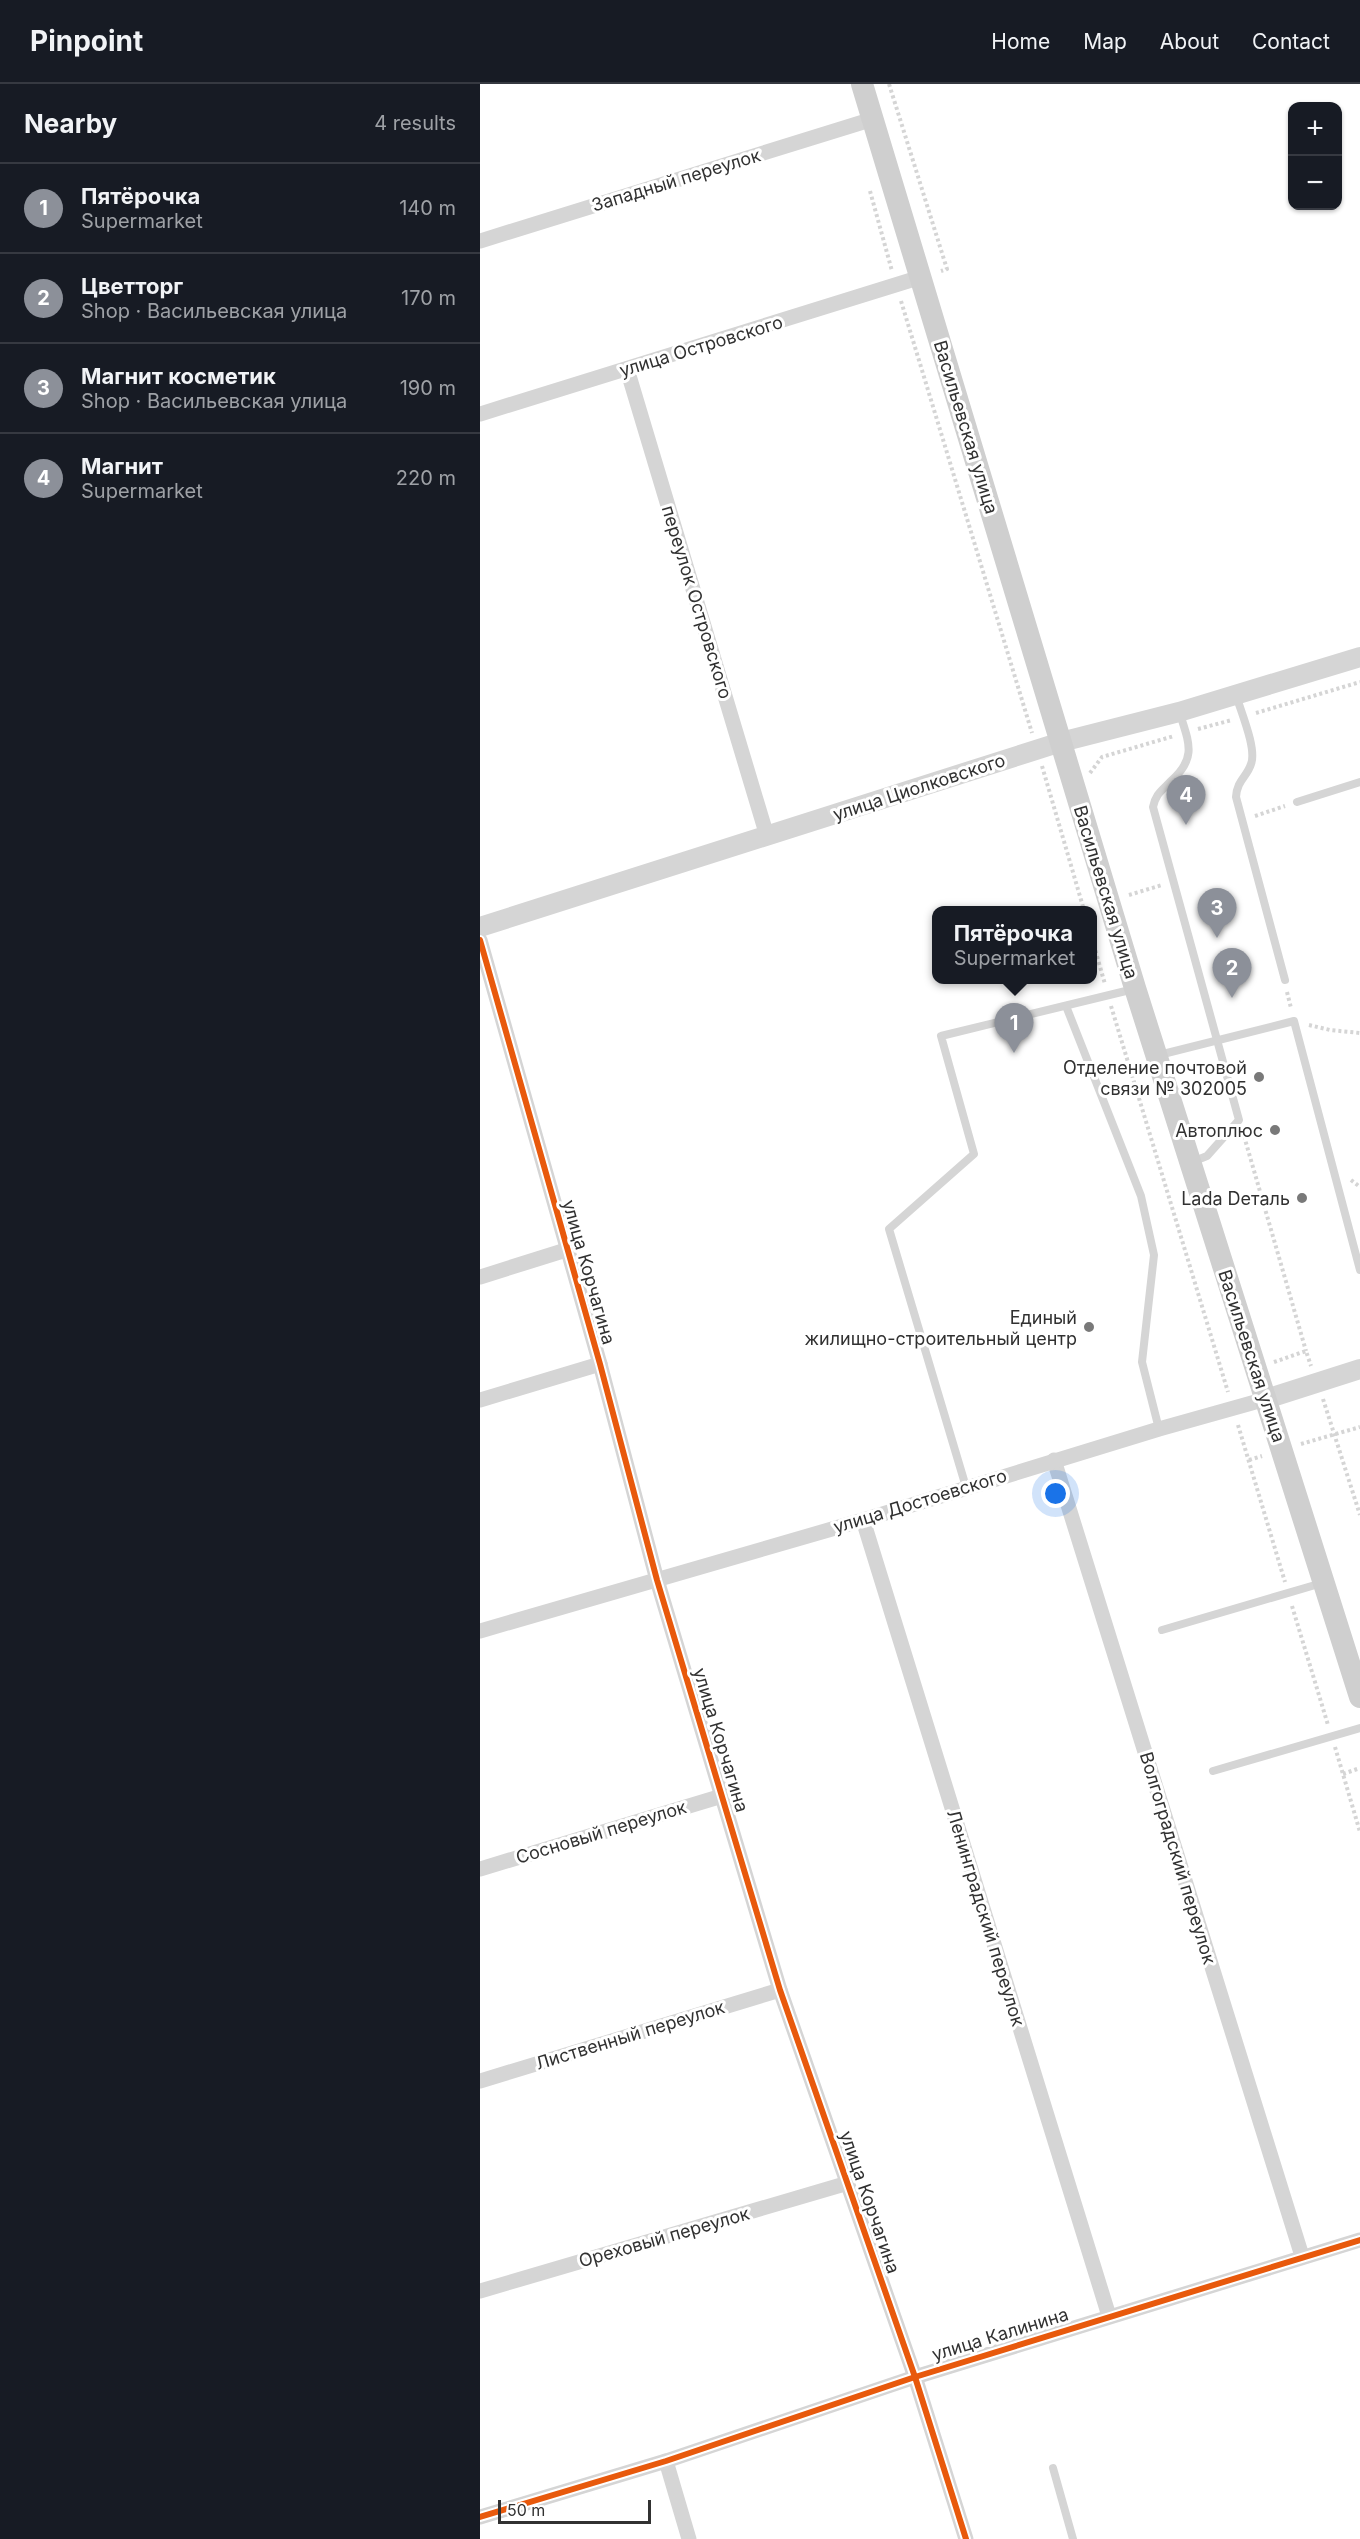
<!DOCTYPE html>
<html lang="en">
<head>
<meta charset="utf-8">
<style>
	:root { --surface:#171b24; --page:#242831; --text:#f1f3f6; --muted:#9ea1a6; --line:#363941; --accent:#8c9099 }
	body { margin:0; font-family:Inter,sans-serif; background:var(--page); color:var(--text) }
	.controls { position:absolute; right:18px; top:18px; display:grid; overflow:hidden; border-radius:12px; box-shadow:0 2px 4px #0004 }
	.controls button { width:54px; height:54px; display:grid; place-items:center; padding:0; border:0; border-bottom:2px solid var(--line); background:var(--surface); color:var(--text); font:30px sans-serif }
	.scale { position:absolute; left:18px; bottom:15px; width:153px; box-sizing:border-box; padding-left:6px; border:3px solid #313131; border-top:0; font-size:16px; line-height:21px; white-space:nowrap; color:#313131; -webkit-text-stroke:4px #fff; paint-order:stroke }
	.you { position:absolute; left:576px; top:1410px; width:21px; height:21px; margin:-15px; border:4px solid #fff; border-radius:50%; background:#1a73e8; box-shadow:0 0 0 9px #1a73e833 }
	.badge { display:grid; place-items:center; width:39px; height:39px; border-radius:50%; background:var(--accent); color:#fff; font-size:20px; font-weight:700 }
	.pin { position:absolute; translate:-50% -50px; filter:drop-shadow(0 2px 3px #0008) }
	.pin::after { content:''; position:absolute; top:32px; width:21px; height:18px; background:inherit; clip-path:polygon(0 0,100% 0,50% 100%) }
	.popup { position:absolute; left:452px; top:822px; width:165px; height:78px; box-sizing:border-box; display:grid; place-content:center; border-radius:12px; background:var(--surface); filter:drop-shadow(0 2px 4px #0005); font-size:20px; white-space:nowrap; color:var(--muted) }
	.popup b { font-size:22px; color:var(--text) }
	.popup::after { content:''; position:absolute; left:50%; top:100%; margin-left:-12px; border:12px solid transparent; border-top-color:var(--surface) }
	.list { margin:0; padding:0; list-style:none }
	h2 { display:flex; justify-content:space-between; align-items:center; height:78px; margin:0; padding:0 24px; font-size:26px }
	h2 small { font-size:20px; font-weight:400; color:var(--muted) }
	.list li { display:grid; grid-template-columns:39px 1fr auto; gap:18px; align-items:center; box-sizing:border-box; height:90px; padding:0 24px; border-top:2px solid var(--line) }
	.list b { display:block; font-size:22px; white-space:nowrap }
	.list p { margin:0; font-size:20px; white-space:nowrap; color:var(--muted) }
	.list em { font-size:20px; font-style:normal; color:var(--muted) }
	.map { position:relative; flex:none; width:880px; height:2455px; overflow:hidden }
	header { display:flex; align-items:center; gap:36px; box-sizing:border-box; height:84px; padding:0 30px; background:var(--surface); border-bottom:2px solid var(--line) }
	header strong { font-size:28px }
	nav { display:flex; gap:33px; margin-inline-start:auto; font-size:21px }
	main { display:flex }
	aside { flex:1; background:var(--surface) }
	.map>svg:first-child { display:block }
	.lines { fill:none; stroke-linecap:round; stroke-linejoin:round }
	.path { stroke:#d5d5d5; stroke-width:4; stroke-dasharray:3 3; stroke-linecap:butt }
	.service { stroke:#d5d5d5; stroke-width:8 }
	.minor { stroke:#d5d5d5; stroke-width:15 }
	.tertiary { stroke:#d5d5d5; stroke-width:20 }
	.secondary { stroke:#cfcfcf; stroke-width:22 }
	.cycleway-casing { stroke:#fff; stroke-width:10 }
	.cycleway { stroke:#e8590c; stroke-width:6 }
	.poi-dot { fill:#797979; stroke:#fff; stroke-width:2 }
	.labels { text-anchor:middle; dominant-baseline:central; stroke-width:6; stroke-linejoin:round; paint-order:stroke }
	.street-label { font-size:18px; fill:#313131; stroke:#fff }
	.poi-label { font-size:18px; fill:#313131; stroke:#fff; text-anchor:end }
</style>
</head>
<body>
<header>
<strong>Pinpoint</strong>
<nav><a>Home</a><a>Map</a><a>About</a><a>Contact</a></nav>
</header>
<main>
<aside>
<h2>Nearby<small>4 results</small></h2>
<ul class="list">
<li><span class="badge">1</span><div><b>Пятёрочка</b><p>Supermarket</p></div><em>140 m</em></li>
<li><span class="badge">2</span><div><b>Цветторг</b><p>Shop · Васильевская улица</p></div><em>170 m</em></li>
<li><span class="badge">3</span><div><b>Магнит косметик</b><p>Shop · Васильевская улица</p></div><em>190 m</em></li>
<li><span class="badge">4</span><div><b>Магнит</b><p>Supermarket</p></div><em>220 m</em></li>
</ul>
</aside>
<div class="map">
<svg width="880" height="2455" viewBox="0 0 880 2455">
	<rect width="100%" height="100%" fill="#fff"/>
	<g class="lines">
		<g class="path">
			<polyline points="409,0 467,185 461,187"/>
			<polyline points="390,107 412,187"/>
			<polyline points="421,217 552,649"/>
			<polyline points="776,629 880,598"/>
			<polyline points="718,645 752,636"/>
			<polyline points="562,682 604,826"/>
			<polyline points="610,689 622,673 694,652"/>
			<polyline points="775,732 805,722"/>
			<polyline points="649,811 682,801"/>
			<polyline points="612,855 625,900"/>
			<polyline points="807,908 811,924"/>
			<polyline points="631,922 748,1308"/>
			<polyline points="829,941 850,946 880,949"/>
			<polyline points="764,1052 826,1267"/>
			<polyline points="871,1096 880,1103"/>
			<polyline points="794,1278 826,1267 831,1282"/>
			<polyline points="843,1315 880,1431"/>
			<polyline points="758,1341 805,1498"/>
			<polyline points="821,1360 880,1343"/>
			<polyline points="769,1376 782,1372"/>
			<polyline points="812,1522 848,1641"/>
			<polyline points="855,1663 880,1748"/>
			<polyline points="863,1690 880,1684"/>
		</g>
		<g class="service">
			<path d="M756 611C761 628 777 665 771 680 767 693 757 696 756 713L805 896"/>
			<path d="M700 630C709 659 717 674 691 697 682 707 676 709 673 723L759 1036 727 1072 712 1078"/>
			<polyline points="817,718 880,698"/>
			<polyline points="586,922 661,1112 674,1171 662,1278 679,1345"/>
			<polyline points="679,971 814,937 880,1186"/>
			<polyline points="486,1403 409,1145 494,1070 461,952 654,905"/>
			<polyline points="682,1546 842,1499"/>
			<polyline points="733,1687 880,1644"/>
			<polyline points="573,2384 593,2455"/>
		</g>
		<g class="minor">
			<polyline points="0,157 393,35"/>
			<polyline points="147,285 287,752"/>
			<polyline points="0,330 441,193"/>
			<polyline points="0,856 120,1280 177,1496 300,1906 435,2293 486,2455"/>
			<polyline points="0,1193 86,1166"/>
			<polyline points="0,1316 120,1280"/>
			<polyline points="574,1376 822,2172"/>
			<polyline points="383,1436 629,2232"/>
			<polyline points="0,1547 383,1436 679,1345 786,1315"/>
			<polyline points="0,1785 242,1712"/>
			<polyline points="0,1997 300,1906"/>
			<polyline points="0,2207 368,2099"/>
			<polyline points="186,2377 209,2455"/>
			<polyline points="0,2433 186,2377 435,2293 880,2156"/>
		</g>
		<g class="tertiary">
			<polyline points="0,843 581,658 699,628 880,573"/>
			<polyline points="786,1315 880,1285"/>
		</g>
		<polyline class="secondary" points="382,0 655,904 880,1613"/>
		<defs>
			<g id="cycleway">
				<polyline points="0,856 120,1280 177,1496 300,1906 435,2293 486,2455"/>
				<polyline points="0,2433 186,2377 435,2293 880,2156"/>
			</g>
		</defs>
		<use href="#cycleway" class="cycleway-casing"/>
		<use href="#cycleway" class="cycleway"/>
	</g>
	<g class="poi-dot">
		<circle cx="779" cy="993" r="6"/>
		<circle cx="795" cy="1046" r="6"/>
		<circle cx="822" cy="1114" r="6"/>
		<circle cx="609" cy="1243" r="6"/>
	</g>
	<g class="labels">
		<g class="street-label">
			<text transform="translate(196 96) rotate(-17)">Западный переулок</text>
			<text transform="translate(221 262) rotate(-17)">улица Островского</text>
			<text transform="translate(486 343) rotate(73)">Васильевская улица</text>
			<text transform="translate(217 518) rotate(73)">переулок Островского</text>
			<text transform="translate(439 703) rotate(-18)">улица Циолковского</text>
			<text transform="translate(626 808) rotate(73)">Васильевская улица</text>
			<text transform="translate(109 1188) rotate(74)">улица Корчагина</text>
			<text transform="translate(772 1272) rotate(72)">Васильевская улица</text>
			<text transform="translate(440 1417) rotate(-17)">улица Достоевского</text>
			<text transform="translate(241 1656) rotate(73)">улица Корчагина</text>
			<text transform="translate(121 1748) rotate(-17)">Сосновый переулок</text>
			<text transform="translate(698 1774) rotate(73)">Волгоградский переулок</text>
			<text transform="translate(506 1834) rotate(73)">Ленинградский переулок</text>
			<text transform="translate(150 1951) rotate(-17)">Лиственный переулок</text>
			<text transform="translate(390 2118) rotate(71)">улица Корчагина</text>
			<text transform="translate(184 2153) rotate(-16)">Ореховый переулок</text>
			<text transform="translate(520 2250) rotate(-17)">улица Калинина</text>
		</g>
		<g class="poi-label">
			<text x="767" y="983">Отделение почтовой<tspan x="767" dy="21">связи № 302005</tspan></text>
			<text x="783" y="1046">Автоплюс</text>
			<text x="810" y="1114">Lada Dеталь</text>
			<text x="597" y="1233">Единый<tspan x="597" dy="21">жилищно-строительный центр</tspan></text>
		</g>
	</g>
</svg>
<div class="controls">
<button>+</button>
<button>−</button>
</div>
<div class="scale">50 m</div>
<div class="you"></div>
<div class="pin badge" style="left:534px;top:969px">1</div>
<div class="popup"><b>Пятёрочка</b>Supermarket</div>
<div class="pin badge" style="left:752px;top:914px">2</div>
<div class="pin badge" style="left:737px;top:854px">3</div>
<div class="pin badge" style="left:706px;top:741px">4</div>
</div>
</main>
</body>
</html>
